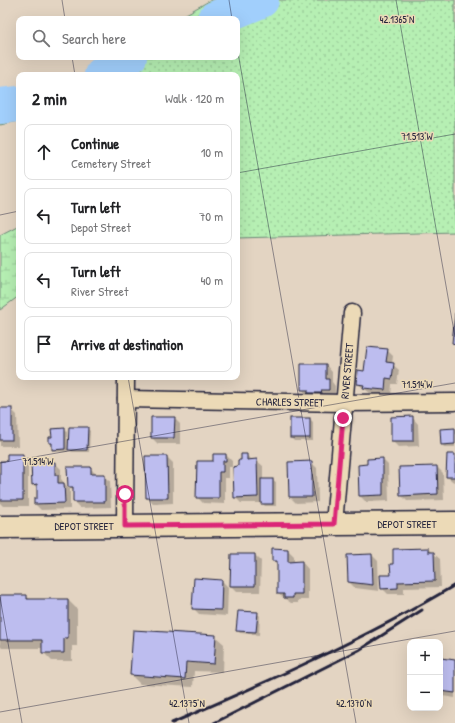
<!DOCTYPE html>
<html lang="en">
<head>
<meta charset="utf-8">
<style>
	:root { --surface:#fff; --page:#f2f2f2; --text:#202124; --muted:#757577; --line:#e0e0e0 }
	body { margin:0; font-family:"Patrick Hand",sans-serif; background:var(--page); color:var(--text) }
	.controls { position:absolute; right:12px; bottom:12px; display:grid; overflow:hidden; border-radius:8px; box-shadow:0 4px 16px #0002 }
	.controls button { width:36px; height:36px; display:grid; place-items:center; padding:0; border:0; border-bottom:1px solid var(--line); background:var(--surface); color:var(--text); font:20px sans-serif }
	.stop { position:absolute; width:12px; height:12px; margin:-9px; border:3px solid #db2777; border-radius:50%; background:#fff }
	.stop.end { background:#db2777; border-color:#fff; box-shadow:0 1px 4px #0008 }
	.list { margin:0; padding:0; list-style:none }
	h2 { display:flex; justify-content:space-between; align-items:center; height:52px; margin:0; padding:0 16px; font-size:17px }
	h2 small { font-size:13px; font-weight:400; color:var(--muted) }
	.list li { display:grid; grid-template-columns:26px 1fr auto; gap:12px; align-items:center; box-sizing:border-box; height:56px; margin:0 8px 8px; padding:0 8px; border:1px solid var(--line); border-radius:8px }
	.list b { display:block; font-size:15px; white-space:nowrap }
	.list p { margin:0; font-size:13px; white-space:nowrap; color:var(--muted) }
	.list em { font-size:13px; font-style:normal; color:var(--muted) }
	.icon { flex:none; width:22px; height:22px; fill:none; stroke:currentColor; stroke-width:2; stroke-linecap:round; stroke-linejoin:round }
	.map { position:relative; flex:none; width:455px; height:723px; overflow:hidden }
	.search { position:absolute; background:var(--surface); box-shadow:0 4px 16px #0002; left:16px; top:16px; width:224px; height:44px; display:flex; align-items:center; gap:10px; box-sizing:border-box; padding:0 14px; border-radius:8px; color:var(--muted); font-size:15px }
	.panel { position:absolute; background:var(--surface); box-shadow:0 4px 16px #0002; left:16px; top:72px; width:224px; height:308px; border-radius:8px }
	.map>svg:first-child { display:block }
	.wetland { fill:url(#wetland-marsh); stroke:#6c8877 }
	.park { fill:url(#park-dots); stroke:#6c8877 }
	.shadow { fill:#0003 }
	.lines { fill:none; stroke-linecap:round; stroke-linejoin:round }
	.river { stroke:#a1cffc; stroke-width:36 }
	.building { fill:#bdbdef; stroke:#22223b }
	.minor-casing { stroke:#22223b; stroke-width:19 }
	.secondary-casing { stroke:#22223b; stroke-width:25 }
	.minor { stroke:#ecdab7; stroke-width:16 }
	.secondary { stroke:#ecdab7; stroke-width:22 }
	.rail { stroke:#22223b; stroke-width:3 }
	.route { stroke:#db2777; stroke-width:5 }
	.ticks { fill:none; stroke:#22223b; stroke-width:1; stroke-opacity:0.45 }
	.labels { text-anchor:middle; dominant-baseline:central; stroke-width:3; stroke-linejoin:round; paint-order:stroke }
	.street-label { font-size:11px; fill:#22223b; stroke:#ecdab7 }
	.ticks-label { font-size:10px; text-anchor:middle; fill:#22223b; stroke:#ecdab7; stroke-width:3; stroke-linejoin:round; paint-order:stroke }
</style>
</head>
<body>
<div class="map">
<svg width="455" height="723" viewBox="0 0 455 723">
	<defs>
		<pattern id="wetland-marsh" width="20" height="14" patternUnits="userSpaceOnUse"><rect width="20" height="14" fill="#b6efb3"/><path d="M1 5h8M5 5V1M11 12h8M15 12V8" fill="none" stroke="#9ccd9b"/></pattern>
		<pattern id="park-dots" width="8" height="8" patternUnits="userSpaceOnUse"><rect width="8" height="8" fill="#b6efb3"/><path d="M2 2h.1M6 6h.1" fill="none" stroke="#9ccd9b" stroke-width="1.8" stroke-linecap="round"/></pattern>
	</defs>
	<rect width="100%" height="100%" fill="#e3d4c2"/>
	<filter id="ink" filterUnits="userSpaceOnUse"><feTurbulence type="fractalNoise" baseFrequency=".025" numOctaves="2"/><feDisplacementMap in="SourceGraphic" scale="8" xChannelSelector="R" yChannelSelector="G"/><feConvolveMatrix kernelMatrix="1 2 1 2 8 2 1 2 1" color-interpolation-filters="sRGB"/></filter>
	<g filter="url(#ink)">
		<g class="wetland">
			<polygon points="19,90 19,121 0,125 0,94 10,94"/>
			<polygon points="19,225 19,296 0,310 0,235"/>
		</g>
		<polygon class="park" points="211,0 455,0 455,232 237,238 237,75 107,75 106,60 111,57 237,57 237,19 177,19"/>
		<g class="shadow">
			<polygon points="387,350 393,356 392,364 399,370 397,384 392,384 391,396 370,393 358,384"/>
			<polygon points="326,365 332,372 332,382 335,386 335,396 308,396 302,389"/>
			<polygon points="0,409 11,409 17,415 18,446 0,446"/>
			<polygon points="412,417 418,424 419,446 398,447 392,441"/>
			<polygon points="174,418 180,424 180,444 158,444 152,438"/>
			<polygon points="310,419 313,422 313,441 294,441 291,438"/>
			<polygon points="87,428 90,431 89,452 72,452 69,449"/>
			<polygon points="64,429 67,432 68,452 56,452 50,442"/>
			<polygon points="455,429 455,447 444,447 442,444"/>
			<polygon points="22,455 28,461 28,506 3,506 0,503 0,462 8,462"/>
			<polygon points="214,455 226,455 232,461 232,467 229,467 229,478 225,478 225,504 203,503 197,497 214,462"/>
			<polygon points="246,455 252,460 256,460 263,466 263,480 273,480 276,482 276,506 265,506 262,503 241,503 235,497 239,467"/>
			<polygon points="455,455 455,483 447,477"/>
			<polygon points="167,457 173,463 173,503 153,504 147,498"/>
			<polygon points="382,459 388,465 389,501 366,502 360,496 368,465"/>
			<polygon points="311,462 317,468 318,502 296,503 290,497"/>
			<polygon points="55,463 61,469 61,479 69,489 68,468 90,468 96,474 104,475 110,481 111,507 80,508 74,502 74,492 70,487 70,509 41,510 35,504 38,499 38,489 33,484"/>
			<polygon points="437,467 443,473 444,500 407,501 401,495"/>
			<polygon points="428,549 440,559 441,587 404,588 404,594 388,594 382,588 392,576 394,565"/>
			<polygon points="288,550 294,556 294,563 302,562 308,569 308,600 298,600 298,603 291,603 278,594 278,566 273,560"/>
			<polygon points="255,555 261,561 260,592 237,592 231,586"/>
			<polygon points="372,555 378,561 379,591 355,588 349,582"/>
			<polygon points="222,581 228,587 227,616 199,614 193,608"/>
			<polygon points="0,596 26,596 31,600 68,600 77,609 77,646 72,646 72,661 52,661 43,652 43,648 2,648 0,646"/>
			<polygon points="257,613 260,616 259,635 240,633 237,630"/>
			<polygon points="215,636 224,644 223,672 194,671 193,687 140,684 131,675"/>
			<polygon points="442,659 455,661 455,698 443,696 440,693"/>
		</g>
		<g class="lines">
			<g class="river">
				<polyline points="215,19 261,0"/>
				<polyline points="102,75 129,57"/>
				<polyline points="0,106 19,104"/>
			</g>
		</g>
		<g class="building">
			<polygon points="455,313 455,344 452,343"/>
			<polygon points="367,347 388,349 386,362 394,363 392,379 386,378 385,390 363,388 364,385 357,384 358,370 364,371"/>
			<polygon points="301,364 326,364 326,379 329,379 329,390 321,390 322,393 308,393 308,390 301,390"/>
			<rect x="0" y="408" width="12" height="32"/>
			<polygon points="413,416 413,441 391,441 391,417"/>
			<polygon points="151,417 175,417 174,438 151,438"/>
			<rect x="290" y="418" width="20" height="20"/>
			<polygon points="69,427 88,427 87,450 68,450"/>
			<polygon points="65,428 65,449 52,450 52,443 49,443 49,437 52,437 51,429"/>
			<polygon points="455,428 455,444 441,445 440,429"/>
			<polygon points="7,454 23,454 23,500 0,500 0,461 7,461"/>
			<polygon points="213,454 226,454 226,461 223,461 223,472 219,472 219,498 196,498 197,461 213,461"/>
			<polygon points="241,454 247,454 247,460 257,459 258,497 234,498 233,467 238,466 238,460 241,460"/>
			<polygon points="447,454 455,454 455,477 446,477"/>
			<polygon points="145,456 167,456 168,498 146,498"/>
			<polygon points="383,458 383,495 359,496 358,465 367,464 367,459"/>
			<polygon points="312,461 312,497 289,497 288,462"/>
			<polygon points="55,462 55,475 58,475 58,483 64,483 65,503 34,504 34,498 37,498 37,484 32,485 31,463"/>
			<polygon points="437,466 438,494 400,496 399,467"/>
			<polygon points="67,467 91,467 91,474 105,474 105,502 73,502 73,487 68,487"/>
			<rect x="261" y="479" width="12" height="25"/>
			<polygon points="272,548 288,549 288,562 302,561 302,594 293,594 293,598 284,598 284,594 277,594 277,561 272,561"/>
			<polygon points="428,548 428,552 434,552 435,581 398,582 398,588 381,589 380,575 391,575 390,564 393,564 393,549"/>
			<polygon points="231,554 255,554 255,586 230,586"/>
			<polygon points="372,554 373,585 348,582 347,555"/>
			<polygon points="194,578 222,580 221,610 192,609"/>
			<polygon points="0,595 27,595 27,599 68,599 68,638 64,638 64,653 42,653 42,640 0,640"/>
			<polygon points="238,611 258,612 256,632 236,631"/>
			<polygon points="133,630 216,635 214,664 186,662 185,679 130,675"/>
			<polygon points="441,658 455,660 455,693 440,691"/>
		</g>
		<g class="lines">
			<defs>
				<g id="minor">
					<polyline points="126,399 344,403 455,402"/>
					<polyline points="334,524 352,313"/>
					<polyline points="125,526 126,377"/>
				</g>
				<polyline id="secondary" points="0,527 455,523"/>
			</defs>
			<use href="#minor" class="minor-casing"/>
			<use href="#secondary" class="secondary-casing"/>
			<use href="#minor" class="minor"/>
			<use href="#secondary" class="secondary"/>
			<g class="rail">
				<path d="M172 723C269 681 365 639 455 585"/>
				<polyline points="214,723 359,650 422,610"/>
			</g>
		</g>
	</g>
	<g class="lines" filter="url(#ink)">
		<polyline class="route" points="125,494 125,526 334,524 343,418"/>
	</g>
	<path class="ticks" d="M62 0 65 19M229 0 232 19M396 0 455 337M237 47 356 723M72 57 75 75M237 173 455 134M0 215 19 211M128 377 189 723M0 463 455 383M0 597 22 723M0 712 455 631"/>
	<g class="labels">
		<g class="street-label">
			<text transform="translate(347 371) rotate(-85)">RIVER STREET</text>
			<text transform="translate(290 402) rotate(1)">CHARLES STREET</text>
			<text x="407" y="524">DEPOT STREET</text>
			<text x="84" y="526">DEPOT STREET</text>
		</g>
	</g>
	<g class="ticks-label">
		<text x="397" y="23">42.1365°N</text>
		<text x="417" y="140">71.513°W</text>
		<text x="417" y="388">71.514°W</text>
		<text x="38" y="465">71.514°W</text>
		<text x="187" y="707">42.1375°N</text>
		<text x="354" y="707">42.1370°N</text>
	</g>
</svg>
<div class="controls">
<button>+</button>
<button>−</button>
</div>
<div class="stop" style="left:125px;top:494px"></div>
<div class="stop end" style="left:343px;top:418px"></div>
<div class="search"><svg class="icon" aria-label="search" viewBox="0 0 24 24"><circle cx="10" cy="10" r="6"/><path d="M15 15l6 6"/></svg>Search here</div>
<section class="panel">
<h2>2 min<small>Walk · 120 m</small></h2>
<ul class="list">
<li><svg class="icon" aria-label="ahead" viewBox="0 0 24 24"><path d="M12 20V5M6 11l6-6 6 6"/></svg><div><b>Continue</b><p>Cemetery Street</p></div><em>10 m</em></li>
<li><svg class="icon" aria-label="left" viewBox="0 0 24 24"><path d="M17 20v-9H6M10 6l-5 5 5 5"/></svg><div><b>Turn left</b><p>Depot Street</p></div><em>70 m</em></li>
<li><svg class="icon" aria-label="left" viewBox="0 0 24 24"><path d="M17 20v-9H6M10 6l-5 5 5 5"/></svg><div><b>Turn left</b><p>River Street</p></div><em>40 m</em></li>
<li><svg class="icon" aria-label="arrive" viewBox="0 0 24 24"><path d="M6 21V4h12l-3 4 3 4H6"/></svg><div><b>Arrive at destination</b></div></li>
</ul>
</section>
</div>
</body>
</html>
